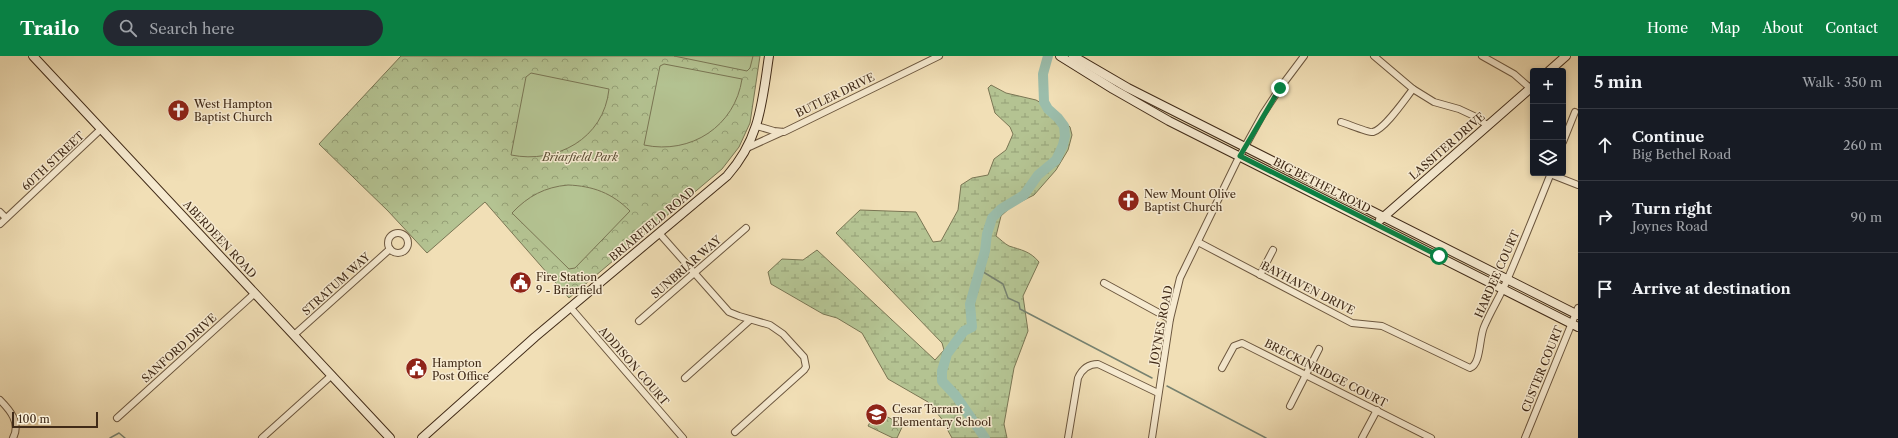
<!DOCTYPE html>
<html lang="en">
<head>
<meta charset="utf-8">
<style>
	:root { --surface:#171b24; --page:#242831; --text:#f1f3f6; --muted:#9ea1a6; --line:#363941; --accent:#0b8043 }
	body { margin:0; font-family:"Libre Caslon Text",serif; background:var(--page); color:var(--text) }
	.controls { position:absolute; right:12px; top:12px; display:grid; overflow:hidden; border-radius:4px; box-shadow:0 2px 6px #0003 }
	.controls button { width:36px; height:36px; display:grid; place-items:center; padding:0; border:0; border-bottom:1px solid var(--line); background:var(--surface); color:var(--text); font:20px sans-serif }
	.scale { position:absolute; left:12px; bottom:10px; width:86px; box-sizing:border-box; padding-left:4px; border:2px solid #402a17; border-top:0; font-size:11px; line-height:14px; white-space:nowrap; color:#402a17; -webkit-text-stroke:3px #f6ead0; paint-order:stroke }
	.stop { position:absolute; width:12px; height:12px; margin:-9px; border:3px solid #0b8043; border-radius:50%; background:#fff }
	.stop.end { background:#0b8043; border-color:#fff; box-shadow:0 1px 4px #0008 }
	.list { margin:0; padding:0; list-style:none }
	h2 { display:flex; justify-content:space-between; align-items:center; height:52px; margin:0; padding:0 16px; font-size:17px }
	h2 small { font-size:13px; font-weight:400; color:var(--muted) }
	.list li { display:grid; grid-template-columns:26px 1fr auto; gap:12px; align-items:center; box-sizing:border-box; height:72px; padding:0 16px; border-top:1px solid var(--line) }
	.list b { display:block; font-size:15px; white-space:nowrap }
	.list p { margin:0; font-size:13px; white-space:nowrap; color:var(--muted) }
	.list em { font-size:13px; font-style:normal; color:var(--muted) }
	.icon { flex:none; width:22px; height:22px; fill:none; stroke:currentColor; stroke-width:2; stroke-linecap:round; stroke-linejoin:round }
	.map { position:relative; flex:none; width:1578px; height:382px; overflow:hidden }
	header { display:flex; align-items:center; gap:24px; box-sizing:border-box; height:56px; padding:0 20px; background:var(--accent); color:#fff }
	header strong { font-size:19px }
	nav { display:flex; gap:22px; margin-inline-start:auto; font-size:14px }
	.search { width:280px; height:36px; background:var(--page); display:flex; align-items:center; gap:10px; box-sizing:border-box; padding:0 14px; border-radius:22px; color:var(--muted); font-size:15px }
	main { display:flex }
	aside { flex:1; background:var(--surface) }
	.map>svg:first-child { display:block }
	.wetland { fill:url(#wetland-marsh); stroke:#7a7654 }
	.park { fill:url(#park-crowns); stroke:#7a7654 }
	.garden { fill:#b4c392; stroke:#7a7654 }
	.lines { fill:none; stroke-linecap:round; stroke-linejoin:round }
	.stream { stroke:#778270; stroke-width:1.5 }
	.river { stroke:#9bbdab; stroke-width:10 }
	.street-casing { stroke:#6c573f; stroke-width:8 }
	.secondary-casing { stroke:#402a17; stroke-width:10 }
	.street { stroke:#f6ead0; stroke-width:6 }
	.secondary { stroke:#f6ead0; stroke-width:8 }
	.route { stroke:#0b8043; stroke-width:5 }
	.labels { text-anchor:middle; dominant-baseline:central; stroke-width:3; stroke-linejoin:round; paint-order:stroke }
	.street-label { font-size:11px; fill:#402a17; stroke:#f6ead0 }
	.poi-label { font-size:11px; fill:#402a17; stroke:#f6ead0; text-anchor:start }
	.park-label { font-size:11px; font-style:italic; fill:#5d5036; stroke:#f6ead0 }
</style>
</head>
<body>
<header>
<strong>Trailo</strong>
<div class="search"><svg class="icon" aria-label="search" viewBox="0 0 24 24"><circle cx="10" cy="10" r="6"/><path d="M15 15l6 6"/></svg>Search here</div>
<nav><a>Home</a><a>Map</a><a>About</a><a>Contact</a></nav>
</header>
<main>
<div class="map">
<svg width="1578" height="382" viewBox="0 0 1578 382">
	<defs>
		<pattern id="wetland-marsh" width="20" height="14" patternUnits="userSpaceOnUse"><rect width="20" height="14" fill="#b4c392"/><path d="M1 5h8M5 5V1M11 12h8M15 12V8" fill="none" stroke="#949f76"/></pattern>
		<pattern id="park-crowns" width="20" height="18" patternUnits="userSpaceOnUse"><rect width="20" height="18" fill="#b4c392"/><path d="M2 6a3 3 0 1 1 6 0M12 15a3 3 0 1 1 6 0" fill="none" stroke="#949f76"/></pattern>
	</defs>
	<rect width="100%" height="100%" fill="#f1dfb6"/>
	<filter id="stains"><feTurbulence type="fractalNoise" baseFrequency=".005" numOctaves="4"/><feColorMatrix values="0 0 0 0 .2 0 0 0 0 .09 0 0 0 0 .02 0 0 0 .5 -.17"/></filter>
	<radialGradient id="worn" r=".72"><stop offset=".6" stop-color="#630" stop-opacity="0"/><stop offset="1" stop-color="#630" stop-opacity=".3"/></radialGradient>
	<path class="wetland" d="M991 29 1006 37 1036 44 1055 55 1070 71 1072 79 1068 94 1056 114 1034 139 1012 150 1001 160 996 180C1000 183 1005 188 1009 190 1021 194 1030 195 1039 206L1023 240 1028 275 1014 312 1004 368 1007 382H952L941 362 928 346 888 323 862 277 837 262 823 258 771 228 768 216 782 203 803 204 817 194 935 304 944 294 942 287 836 177 860 154 916 156 933 186 941 185 958 154 961 129 972 122 988 119 994 103 1006 94 1013 78 1010 71 995 57 988 32Z"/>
	<g class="park">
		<polygon points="401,0 760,0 750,67 739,91 722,113 569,242 485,146 427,197 388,155 319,88"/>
		<polygon points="876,355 903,369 897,382 893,382 868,370"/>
	</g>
	<g class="garden">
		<polygon points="674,0 753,0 750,12 747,15"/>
		<path d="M664 8 742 23C735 70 691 99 644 89L660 10Z"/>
		<path d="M531 17 609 33C604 83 556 108 511 99L526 21Z"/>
		<path d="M568 129C593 130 612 137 630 155L575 212 569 213 512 157C528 140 545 131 568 129Z"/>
	</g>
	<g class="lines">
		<g class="stream">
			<polyline points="980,214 1003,228 1008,242 1019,247 1020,253 1152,322"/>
			<polyline points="1167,330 1266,382"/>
			<polyline points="110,382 119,377 125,382"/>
		</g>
		<polyline class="river" points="985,382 956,340 942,325 942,315 947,298 964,275 972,271 970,248 985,195 987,178 992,162 1001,153 1024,139 1038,119 1056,104 1063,89 1065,80 1064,70 1058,62 1048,53 1044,46 1043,18 1048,0"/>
		<defs>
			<g id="street">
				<polyline points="1374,0 1413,33 1434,46 1459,53 1474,60 1487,69"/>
				<polyline points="1482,0 1514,18 1530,32"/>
				<path d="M1341 66C1348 68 1369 77 1373 76 1385 73 1405 43 1413 33"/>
				<polyline points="757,70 774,75 784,76 939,0"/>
				<polyline points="1563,86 1575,56"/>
				<polyline points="747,92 782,76"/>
				<polyline points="1550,118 1578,129"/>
				<polyline points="0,156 6,162"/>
				<polyline points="0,168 101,73"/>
				<polyline points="659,177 729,256 739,260 770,269 783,278 804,301 806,311 804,314 735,376"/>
				<circle cx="398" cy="187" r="10"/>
				<path d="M1198 186 1352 267 1382 270 1470 312C1481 308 1479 283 1484 271 1491 254 1501 239 1508 222 1523 187 1537 152 1551 117"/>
				<polyline points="1260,219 1273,194"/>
				<polyline points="1104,227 1170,263"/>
				<polyline points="570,251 683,382"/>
				<polyline points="639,265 746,172"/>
				<polyline points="294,279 390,193"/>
				<polyline points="1222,312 1234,290 1242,287 1431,382"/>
				<polyline points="685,322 750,264"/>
				<path d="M0 344C10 354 21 367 13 382"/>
				<polyline points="1290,350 1319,293"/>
				<polyline points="117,362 255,237"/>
				<polyline points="262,382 332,319"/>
				<path d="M1068 382 1078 322C1082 313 1088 308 1098 308L1158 337"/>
				<polyline points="1152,382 1170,263 1180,222 1237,105 1263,58 1280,32 1304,0"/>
				<polyline points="1362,382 1377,354"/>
				<polyline points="1525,382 1578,252"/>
			</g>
			<g id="secondary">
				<polyline points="33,0 390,382"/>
				<polyline points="1060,0 1113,33 1169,65 1578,271"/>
				<polyline points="1073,0 1128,32 1578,259"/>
				<polyline points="1549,15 1566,0"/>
				<polyline points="1380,164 1533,30"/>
				<path d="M422 382 535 281 727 120C760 83 762 47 769 0"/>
			</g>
		</defs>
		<use href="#street" class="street-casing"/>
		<use href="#secondary" class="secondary-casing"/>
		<use href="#street" class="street"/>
		<use href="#secondary" class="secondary"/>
	</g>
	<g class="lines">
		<polyline class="route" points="1280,32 1240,100 1439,200"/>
	</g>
	<defs>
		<symbol id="church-disc" viewBox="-11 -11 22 22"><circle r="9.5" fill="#8f2418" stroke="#f6ead0"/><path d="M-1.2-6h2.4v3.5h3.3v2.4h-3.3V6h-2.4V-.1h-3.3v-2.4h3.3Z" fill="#fff"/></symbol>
		<symbol id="civic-disc" viewBox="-11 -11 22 22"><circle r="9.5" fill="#8f2418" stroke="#f6ead0"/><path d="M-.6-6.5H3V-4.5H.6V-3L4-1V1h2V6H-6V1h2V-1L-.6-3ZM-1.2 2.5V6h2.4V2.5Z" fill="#fff"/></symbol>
		<symbol id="school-disc" viewBox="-11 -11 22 22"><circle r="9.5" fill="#8f2418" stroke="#f6ead0"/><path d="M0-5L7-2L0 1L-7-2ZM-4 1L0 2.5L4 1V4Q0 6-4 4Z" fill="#fff"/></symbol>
	</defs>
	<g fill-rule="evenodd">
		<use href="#church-disc" x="166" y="42" width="25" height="25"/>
		<use href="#church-disc" x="1116" y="132" width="25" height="25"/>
		<use href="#civic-disc" x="508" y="214" width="25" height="25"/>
		<use href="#civic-disc" x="404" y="300" width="25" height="25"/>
		<use href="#school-disc" x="864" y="346" width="25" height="25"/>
	</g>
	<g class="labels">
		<g class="street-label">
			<text transform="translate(835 39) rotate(-26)">BUTLER DRIVE</text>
			<text transform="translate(1447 90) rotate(-41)">LASSITER DRIVE</text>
			<text transform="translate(53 105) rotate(-43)">60TH STREET</text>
			<text transform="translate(1322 129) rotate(27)">BIG BETHEL ROAD</text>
			<text transform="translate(652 168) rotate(-40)">BRIARFIELD ROAD</text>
			<text transform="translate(220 183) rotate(47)">ABERDEEN ROAD</text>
			<text transform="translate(686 211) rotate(-41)">SUNBRIAR WAY</text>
			<text transform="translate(1497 218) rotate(-66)">HARDEE COURT</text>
			<text transform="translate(336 228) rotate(-42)">STRATUM WAY</text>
			<text transform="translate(1308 232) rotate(27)">BAYHAVEN DRIVE</text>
			<text transform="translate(1161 269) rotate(-79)">JOYNES ROAD</text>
			<text transform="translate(179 292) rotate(-42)">SANFORD DRIVE</text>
			<text transform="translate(634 310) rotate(49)">ADDISON COURT</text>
			<text transform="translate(1542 313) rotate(-68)">CUSTER COURT</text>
			<text transform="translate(1326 317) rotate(27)">BRECKINRIDGE COURT</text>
		</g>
		<g class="poi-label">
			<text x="194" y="48">West Hampton<tspan x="194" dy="13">Baptist Church</tspan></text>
			<text x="1144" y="138">New Mount Olive<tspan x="1144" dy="13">Baptist Church</tspan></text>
			<text x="536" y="221">Fire Station<tspan x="536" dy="13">9 - Briarfield</tspan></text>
			<text x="432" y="307">Hampton<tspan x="432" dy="13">Post Office</tspan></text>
			<text x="892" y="353">Cesar Tarrant<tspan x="892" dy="13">Elementary School</tspan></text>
		</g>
		<g class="park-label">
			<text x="580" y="101">Briarfield Park</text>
		</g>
	</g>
	<rect width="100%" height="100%" filter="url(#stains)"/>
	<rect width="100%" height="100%" fill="url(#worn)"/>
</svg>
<div class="controls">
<button>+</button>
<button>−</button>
<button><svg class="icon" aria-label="layers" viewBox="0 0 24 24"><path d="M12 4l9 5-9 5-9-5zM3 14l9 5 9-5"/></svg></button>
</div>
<div class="scale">100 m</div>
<div class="stop" style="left:1439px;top:200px"></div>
<div class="stop end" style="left:1280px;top:32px"></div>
</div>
<aside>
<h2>5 min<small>Walk · 350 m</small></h2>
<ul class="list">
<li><svg class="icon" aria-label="ahead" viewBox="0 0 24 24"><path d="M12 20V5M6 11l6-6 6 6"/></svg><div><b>Continue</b><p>Big Bethel Road</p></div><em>260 m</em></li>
<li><svg class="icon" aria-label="right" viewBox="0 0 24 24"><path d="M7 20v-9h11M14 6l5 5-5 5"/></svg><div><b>Turn right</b><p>Joynes Road</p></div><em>90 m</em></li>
<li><svg class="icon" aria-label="arrive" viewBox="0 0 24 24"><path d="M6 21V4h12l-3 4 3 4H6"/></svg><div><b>Arrive at destination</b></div></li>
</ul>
</aside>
</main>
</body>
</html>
